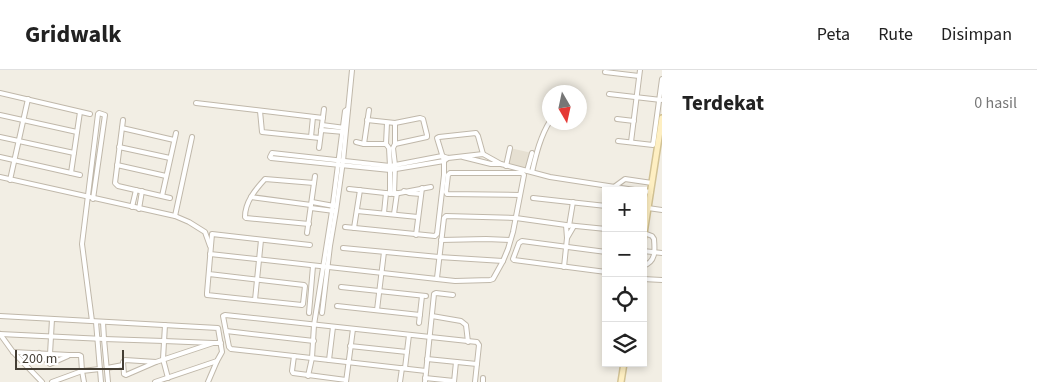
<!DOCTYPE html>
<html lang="id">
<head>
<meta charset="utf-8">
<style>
	:root { --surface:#fff; --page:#f2f2f2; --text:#222; --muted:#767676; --line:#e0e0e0 }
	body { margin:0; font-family:"Source Sans 3",sans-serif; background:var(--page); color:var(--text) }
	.controls { position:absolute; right:15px; bottom:15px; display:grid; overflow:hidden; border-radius:0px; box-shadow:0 2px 8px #0003 }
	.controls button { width:45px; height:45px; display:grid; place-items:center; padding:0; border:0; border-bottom:1px solid var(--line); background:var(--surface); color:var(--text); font:25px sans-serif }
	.compass { position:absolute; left:542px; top:15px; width:45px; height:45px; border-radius:50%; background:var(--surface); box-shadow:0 2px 8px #0003; rotate:171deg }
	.scale { position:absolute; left:15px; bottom:12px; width:109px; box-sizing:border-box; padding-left:5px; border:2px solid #443e34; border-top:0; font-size:14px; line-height:18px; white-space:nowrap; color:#443e34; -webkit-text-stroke:4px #fff; paint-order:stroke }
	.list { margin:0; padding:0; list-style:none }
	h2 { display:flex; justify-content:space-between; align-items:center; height:65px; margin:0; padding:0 20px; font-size:21px }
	h2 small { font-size:16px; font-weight:400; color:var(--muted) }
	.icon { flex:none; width:28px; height:28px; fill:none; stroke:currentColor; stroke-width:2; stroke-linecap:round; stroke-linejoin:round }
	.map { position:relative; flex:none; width:662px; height:312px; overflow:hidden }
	header { display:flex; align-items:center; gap:30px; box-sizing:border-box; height:70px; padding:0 25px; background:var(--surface); border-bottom:1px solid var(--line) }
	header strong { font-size:24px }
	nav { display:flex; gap:28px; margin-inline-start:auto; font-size:18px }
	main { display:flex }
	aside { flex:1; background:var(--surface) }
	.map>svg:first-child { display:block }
	.residential { fill:#e6e0d2 }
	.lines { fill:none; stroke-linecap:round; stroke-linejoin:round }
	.street-casing { stroke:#c0b8aa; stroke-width:6 }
	.secondary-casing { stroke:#d2c294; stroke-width:8 }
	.street { stroke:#fff; stroke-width:4 }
	.secondary { stroke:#feefc2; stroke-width:5 }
</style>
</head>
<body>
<header>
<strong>Gridwalk</strong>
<nav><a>Peta</a><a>Rute</a><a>Disimpan</a></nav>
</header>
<main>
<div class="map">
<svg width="662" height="312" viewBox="0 0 662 312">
	<rect width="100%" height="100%" fill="#f2eee4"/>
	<polygon class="residential" points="510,78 532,83 526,101 506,96"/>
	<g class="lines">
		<defs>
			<g id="street">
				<polyline points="605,2 639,6"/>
				<polyline points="0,23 90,44"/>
				<polyline points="609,24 661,30"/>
				<polyline points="196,33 323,48"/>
				<polyline points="260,41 262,62 320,68"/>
				<polyline points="0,45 77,62"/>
				<polyline points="617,49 634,51"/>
				<polyline points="123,50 115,113 118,116 170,128"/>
				<polyline points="367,50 395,53 420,48 423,49 427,65 427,67 395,74"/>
				<polyline points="387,53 386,74 389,78 390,96 390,124"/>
				<polyline points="322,55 345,58"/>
				<polyline points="122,58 174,70"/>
				<polyline points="321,60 344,62"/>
				<polyline points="0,67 74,83"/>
				<polyline points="311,67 313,47"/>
				<polyline points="618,71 653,75 662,9"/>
				<polyline points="356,72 364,74 386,74"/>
				<polyline points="631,72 640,0"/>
				<polyline points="364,74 369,40"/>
				<polyline points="119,77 170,88"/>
				<polyline points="319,78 324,39"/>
				<polyline points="0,87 80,105"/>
				<polyline points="463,87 491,94 501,94 550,107 641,121"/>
				<polyline points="448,88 444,91 390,100 271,88 270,87 272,83 390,96 442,86 448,88 483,84 501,94"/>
				<polyline points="117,95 166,106"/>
				<polyline points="506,96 510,78"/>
				<polyline points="527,101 532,83"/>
				<path d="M532 102C536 85 540 67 550 51"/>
				<polyline points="71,103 80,42"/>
				<polyline points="0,107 175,146 189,152 205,162 210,176"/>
				<polyline points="10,110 28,29"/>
				<polyline points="614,117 625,109 652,113"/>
				<polyline points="349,119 394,124 431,117"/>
				<polyline points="404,121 409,123 421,124"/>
				<polyline points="643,121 651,122"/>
				<polyline points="394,124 395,95 393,78 395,74 395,53"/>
				<polyline points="162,126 176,63"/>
				<polyline points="251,127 311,135"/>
				<polyline points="533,128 606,136"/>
				<polyline points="312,132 334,136"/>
				<polyline points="132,137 136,120"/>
				<polyline points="311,138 334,141"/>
				<polyline points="648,138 662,140"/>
				<polyline points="139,139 142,121"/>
				<polyline points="357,141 418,147"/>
				<polyline points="384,143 386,123"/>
				<polyline points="394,144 397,123"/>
				<polyline points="175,146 192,67"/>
				<path d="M309 154 246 148 245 147C245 132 255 120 265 109L314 113"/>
				<polyline points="566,155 567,168 574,156"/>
				<polyline points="569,156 573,132"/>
				<polyline points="345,157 435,166 437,164 444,105 444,91 437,68 439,67 476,63 478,66 483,84"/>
				<polyline points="354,158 360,120"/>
				<polyline points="307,163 315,106"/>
				<polyline points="416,165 422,118"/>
				<polyline points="441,170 486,169 510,170"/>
				<polyline points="343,178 439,187 503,191"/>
				<polyline points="643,181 662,183"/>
				<polyline points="606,182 522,171 519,173 513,189 514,190 606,202"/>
				<polyline points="210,184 455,211 490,210 493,209 503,191 508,179 513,162 524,105 522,103 450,103 448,105 446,122 447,124 520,125"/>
				<path d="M643 196C656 192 655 181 654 169L652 166 644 163"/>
				<polyline points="564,197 567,168"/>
				<polyline points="209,204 304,215 305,216 303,234 302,235 207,225 207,223 212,164 310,175"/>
				<polyline points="437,208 444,148 446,146 516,148 566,155 606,159"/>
				<polyline points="643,209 662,210"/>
				<polyline points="341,217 426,226"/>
				<polyline points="255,230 261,170"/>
				<polyline points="337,236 420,245"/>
				<polyline points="377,240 384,182"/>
				<polyline points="309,243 313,196"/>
				<polyline points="322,243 330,176 336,141 343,91 352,0"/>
				<polyline points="0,246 218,258 222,282 217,291 155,312"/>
				<polyline points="432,246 461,251 466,255 468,272"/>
				<polyline points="92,251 82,174 98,44 99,43 105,45 93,129"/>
				<polyline points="96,252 101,312"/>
				<polyline points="103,252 104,269 108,312"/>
				<polyline points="419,253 422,226"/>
				<polyline points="165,255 163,289 168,308"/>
				<polyline points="226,261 314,271"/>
				<polyline points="0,264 104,269 164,271 213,273"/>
				<polyline points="0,264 13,282 42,312"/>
				<polyline points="350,276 407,282"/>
				<polyline points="13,282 69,285 79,285 81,286 82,301 84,312"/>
				<polyline points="39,283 50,294 68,286"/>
				<polyline points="50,284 52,249"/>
				<polyline points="294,286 292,301 293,303 346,310"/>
				<polyline points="427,289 477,294"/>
				<polyline points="329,290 333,257"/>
				<polyline points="156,292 125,290 123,292 124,304 126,305 156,292 213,273 221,273"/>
				<polyline points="107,298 123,295"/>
				<polyline points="405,298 409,265"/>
				<polyline points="426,301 231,279 229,277 223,246 225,245 477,272 479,275 475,312"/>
				<polyline points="308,306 312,288 314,255 332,141 345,41 348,39"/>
				<polyline points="425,308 454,311"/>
				<polyline points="52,312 82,301 100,299"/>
				<polyline points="208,312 217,291"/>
				<polyline points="346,312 353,259"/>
				<polyline points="400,312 402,298"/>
				<polyline points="425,312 434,224 436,223 453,225"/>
				<polyline points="454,312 456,292"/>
				<polyline points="483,312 483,308"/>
			</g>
			<g id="secondary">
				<polyline points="643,170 662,48"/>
				<polyline points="621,312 624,293"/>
			</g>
		</defs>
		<use href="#street" class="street-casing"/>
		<use href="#secondary" class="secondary-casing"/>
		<use href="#street" class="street"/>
		<use href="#secondary" class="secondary"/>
	</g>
</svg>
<div class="controls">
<button>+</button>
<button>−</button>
<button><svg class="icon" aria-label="locate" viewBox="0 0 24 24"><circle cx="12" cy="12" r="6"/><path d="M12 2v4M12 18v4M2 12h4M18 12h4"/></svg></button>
<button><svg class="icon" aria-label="layers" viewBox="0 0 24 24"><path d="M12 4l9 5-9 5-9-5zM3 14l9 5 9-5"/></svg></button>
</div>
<svg class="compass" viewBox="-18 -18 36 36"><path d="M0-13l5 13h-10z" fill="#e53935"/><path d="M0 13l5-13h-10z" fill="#767676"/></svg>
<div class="scale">200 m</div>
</div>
<aside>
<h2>Terdekat<small>0 hasil</small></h2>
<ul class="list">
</ul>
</aside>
</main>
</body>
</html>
